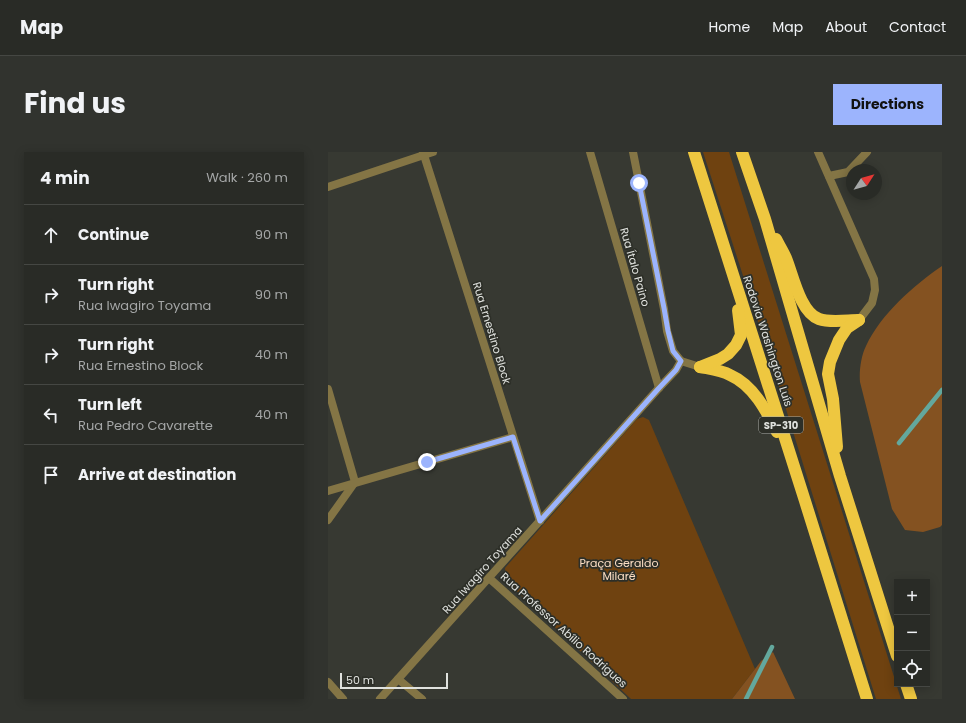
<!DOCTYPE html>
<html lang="en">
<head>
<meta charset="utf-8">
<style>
	:root { --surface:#292b26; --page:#31332e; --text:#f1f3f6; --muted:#a5a7a7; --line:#454743; --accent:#9cb4fd }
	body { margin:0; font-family:Poppins,sans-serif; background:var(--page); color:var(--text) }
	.controls { position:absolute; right:12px; bottom:12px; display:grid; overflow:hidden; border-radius:0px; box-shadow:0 2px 10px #0003 }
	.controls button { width:36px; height:36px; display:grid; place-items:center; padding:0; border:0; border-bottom:1px solid var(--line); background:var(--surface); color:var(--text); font:20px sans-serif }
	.compass { position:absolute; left:518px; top:12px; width:36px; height:36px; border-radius:50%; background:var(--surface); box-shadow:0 2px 10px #0003; rotate:54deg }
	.scale { position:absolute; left:12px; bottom:10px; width:108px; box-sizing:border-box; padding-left:4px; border:2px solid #e0e2de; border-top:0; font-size:11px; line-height:14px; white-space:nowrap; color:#e0e2de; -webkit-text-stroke:3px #2d2f28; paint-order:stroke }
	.stop { position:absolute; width:12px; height:12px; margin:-9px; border:3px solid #9cb4fd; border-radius:50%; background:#fff }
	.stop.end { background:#9cb4fd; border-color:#fff; box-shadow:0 1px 4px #0008 }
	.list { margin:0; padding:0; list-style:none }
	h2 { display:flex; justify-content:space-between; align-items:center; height:52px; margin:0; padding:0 16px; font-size:17px }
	h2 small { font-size:13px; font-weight:400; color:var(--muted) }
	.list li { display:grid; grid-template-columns:26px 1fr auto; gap:12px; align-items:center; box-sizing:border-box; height:60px; padding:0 16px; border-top:1px solid var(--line) }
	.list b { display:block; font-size:15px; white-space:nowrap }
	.list p { margin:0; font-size:13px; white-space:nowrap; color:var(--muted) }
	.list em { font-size:13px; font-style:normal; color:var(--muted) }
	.icon { flex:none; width:22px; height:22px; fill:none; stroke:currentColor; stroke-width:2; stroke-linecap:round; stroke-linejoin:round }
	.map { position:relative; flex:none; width:614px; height:547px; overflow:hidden; border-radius:0px }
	header { display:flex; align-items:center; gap:24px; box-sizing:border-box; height:56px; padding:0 20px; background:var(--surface); border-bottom:1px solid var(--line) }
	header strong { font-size:19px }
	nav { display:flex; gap:22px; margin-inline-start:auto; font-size:14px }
	.intro { display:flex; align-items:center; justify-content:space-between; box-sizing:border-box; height:96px; padding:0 24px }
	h1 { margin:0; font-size:28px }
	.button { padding:10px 18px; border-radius:0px; background:var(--accent); color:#111; font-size:14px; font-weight:700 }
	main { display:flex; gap:24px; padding:0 24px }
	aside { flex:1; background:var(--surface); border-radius:0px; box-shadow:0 2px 10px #0003 }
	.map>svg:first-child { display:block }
	.green { fill:#6f4210 }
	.forest { fill:#845221 }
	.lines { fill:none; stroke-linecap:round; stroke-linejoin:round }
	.stream { stroke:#63a89d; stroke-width:4.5 }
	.minor { stroke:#847545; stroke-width:8 }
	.tertiary { stroke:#847545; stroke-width:8 }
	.motorway { stroke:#eec740; stroke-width:12 }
	.route { stroke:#9cb4fd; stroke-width:5 }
	.labels { text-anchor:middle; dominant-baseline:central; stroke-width:3.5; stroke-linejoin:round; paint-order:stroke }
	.shield { fill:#2d2f28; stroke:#aaaca7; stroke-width:1 }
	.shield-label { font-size:10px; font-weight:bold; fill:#e0e2de }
	.street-label { font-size:11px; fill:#e0e2de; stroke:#2d2f28 }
	.park-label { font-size:11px; fill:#fbddc3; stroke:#2d2f28 }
</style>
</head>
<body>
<header>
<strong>Map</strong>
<nav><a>Home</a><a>Map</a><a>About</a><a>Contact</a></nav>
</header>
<div class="intro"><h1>Find us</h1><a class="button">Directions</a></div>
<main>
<aside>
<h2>4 min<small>Walk · 260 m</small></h2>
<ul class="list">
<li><svg class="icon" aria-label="ahead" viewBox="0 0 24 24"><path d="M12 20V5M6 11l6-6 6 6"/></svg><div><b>Continue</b></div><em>90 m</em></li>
<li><svg class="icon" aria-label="right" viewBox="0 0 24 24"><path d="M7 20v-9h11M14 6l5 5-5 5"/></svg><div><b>Turn right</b><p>Rua Iwagiro Toyama</p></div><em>90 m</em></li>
<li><svg class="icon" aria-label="right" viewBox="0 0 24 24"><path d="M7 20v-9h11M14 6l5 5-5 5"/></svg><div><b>Turn right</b><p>Rua Ernestino Block</p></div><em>40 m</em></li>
<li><svg class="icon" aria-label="left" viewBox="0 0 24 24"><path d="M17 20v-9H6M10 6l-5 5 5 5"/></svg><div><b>Turn left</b><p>Rua Pedro Cavarette</p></div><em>40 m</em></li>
<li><svg class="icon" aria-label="arrive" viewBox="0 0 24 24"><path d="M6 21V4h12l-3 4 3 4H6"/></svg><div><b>Arrive at destination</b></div></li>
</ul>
</aside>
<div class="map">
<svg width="614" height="547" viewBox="0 0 614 547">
	<rect width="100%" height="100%" fill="#373932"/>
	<g class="green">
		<polygon points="375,0 401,0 573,547 548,547 453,241"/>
		<path d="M315 265 321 268 427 517 404 547H303L180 431C178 426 177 421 177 416L309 267Z"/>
	</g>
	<g class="forest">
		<path d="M614 114V373L612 375 595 380 577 378 564 357 532 230C531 219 533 204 538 194 553 162 585 134 614 114Z"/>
		<polygon points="445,500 467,547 404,547 427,517 433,509"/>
	</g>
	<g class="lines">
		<g class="stream">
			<polyline points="571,291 614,238"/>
			<polyline points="418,547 444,495"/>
		</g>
		<g class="minor">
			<polyline points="95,0 212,369"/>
			<polyline points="262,0 331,236"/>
			<polyline points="501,24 520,20 539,0"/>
			<polyline points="0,35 105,0"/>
			<polyline points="0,237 27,330 0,368"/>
			<polyline points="0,339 185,285"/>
			<polyline points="161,426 295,547"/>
			<polyline points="70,527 94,547"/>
			<polyline points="0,530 15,547"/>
		</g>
		<g class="tertiary">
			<polyline points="305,0 336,157 339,179 345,199 353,209"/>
			<polyline points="490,0 546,127 547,138 544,151 531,168"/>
			<polyline points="353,209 372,215"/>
			<polyline points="52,547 70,527 331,236 348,218 353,209"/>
		</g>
		<g class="motorway">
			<polyline points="366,0 477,349 539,547"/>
			<polyline points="414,0 437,67 512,324 569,504"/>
			<path d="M448 87C451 93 455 99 458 106 465 123 472 160 491 167 502 171 520 168 531 168"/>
			<path d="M372 215C382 217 393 218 402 223 425 233 438 258 449 280"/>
			<polyline points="372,215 392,207 400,202 408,193 413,183 410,158"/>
			<polyline points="509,295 505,247 500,222 502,210 511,188 519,176 531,168"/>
			<polyline points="578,532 583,547"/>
		</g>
	</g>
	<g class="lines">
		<polyline class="route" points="99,310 185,285 212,369 331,236 348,218 353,209 345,199 340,179 336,156 311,31"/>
	</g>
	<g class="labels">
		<rect class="shield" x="431" y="265" width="44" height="16" rx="3"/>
		<g class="shield-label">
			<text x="453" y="273">SP-310</text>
		</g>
		<g class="street-label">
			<text transform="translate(307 115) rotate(74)">Rua Ítalo Paino</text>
			<text transform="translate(164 181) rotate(73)">Rua Ernestino Block</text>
			<text transform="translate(440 189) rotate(72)">Rodovia Washington Luís</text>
			<text transform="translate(154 418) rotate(-48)">Rua Iwagiro Toyama</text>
			<text transform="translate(236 478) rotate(42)">Rua Professor Abílio Rodrigues</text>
		</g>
		<g class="park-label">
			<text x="291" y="411">Praça Geraldo<tspan x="291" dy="13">Milaré</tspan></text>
		</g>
	</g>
</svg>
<div class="controls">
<button>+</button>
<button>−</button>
<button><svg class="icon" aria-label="locate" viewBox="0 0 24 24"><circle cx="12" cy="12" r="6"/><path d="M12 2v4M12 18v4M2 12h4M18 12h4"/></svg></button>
</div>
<svg class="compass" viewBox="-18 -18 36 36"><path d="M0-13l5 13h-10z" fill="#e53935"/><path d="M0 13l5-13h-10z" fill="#a5a7a7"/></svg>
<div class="scale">50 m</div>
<div class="stop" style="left:311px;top:31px"></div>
<div class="stop end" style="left:99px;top:310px"></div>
</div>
</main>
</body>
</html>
